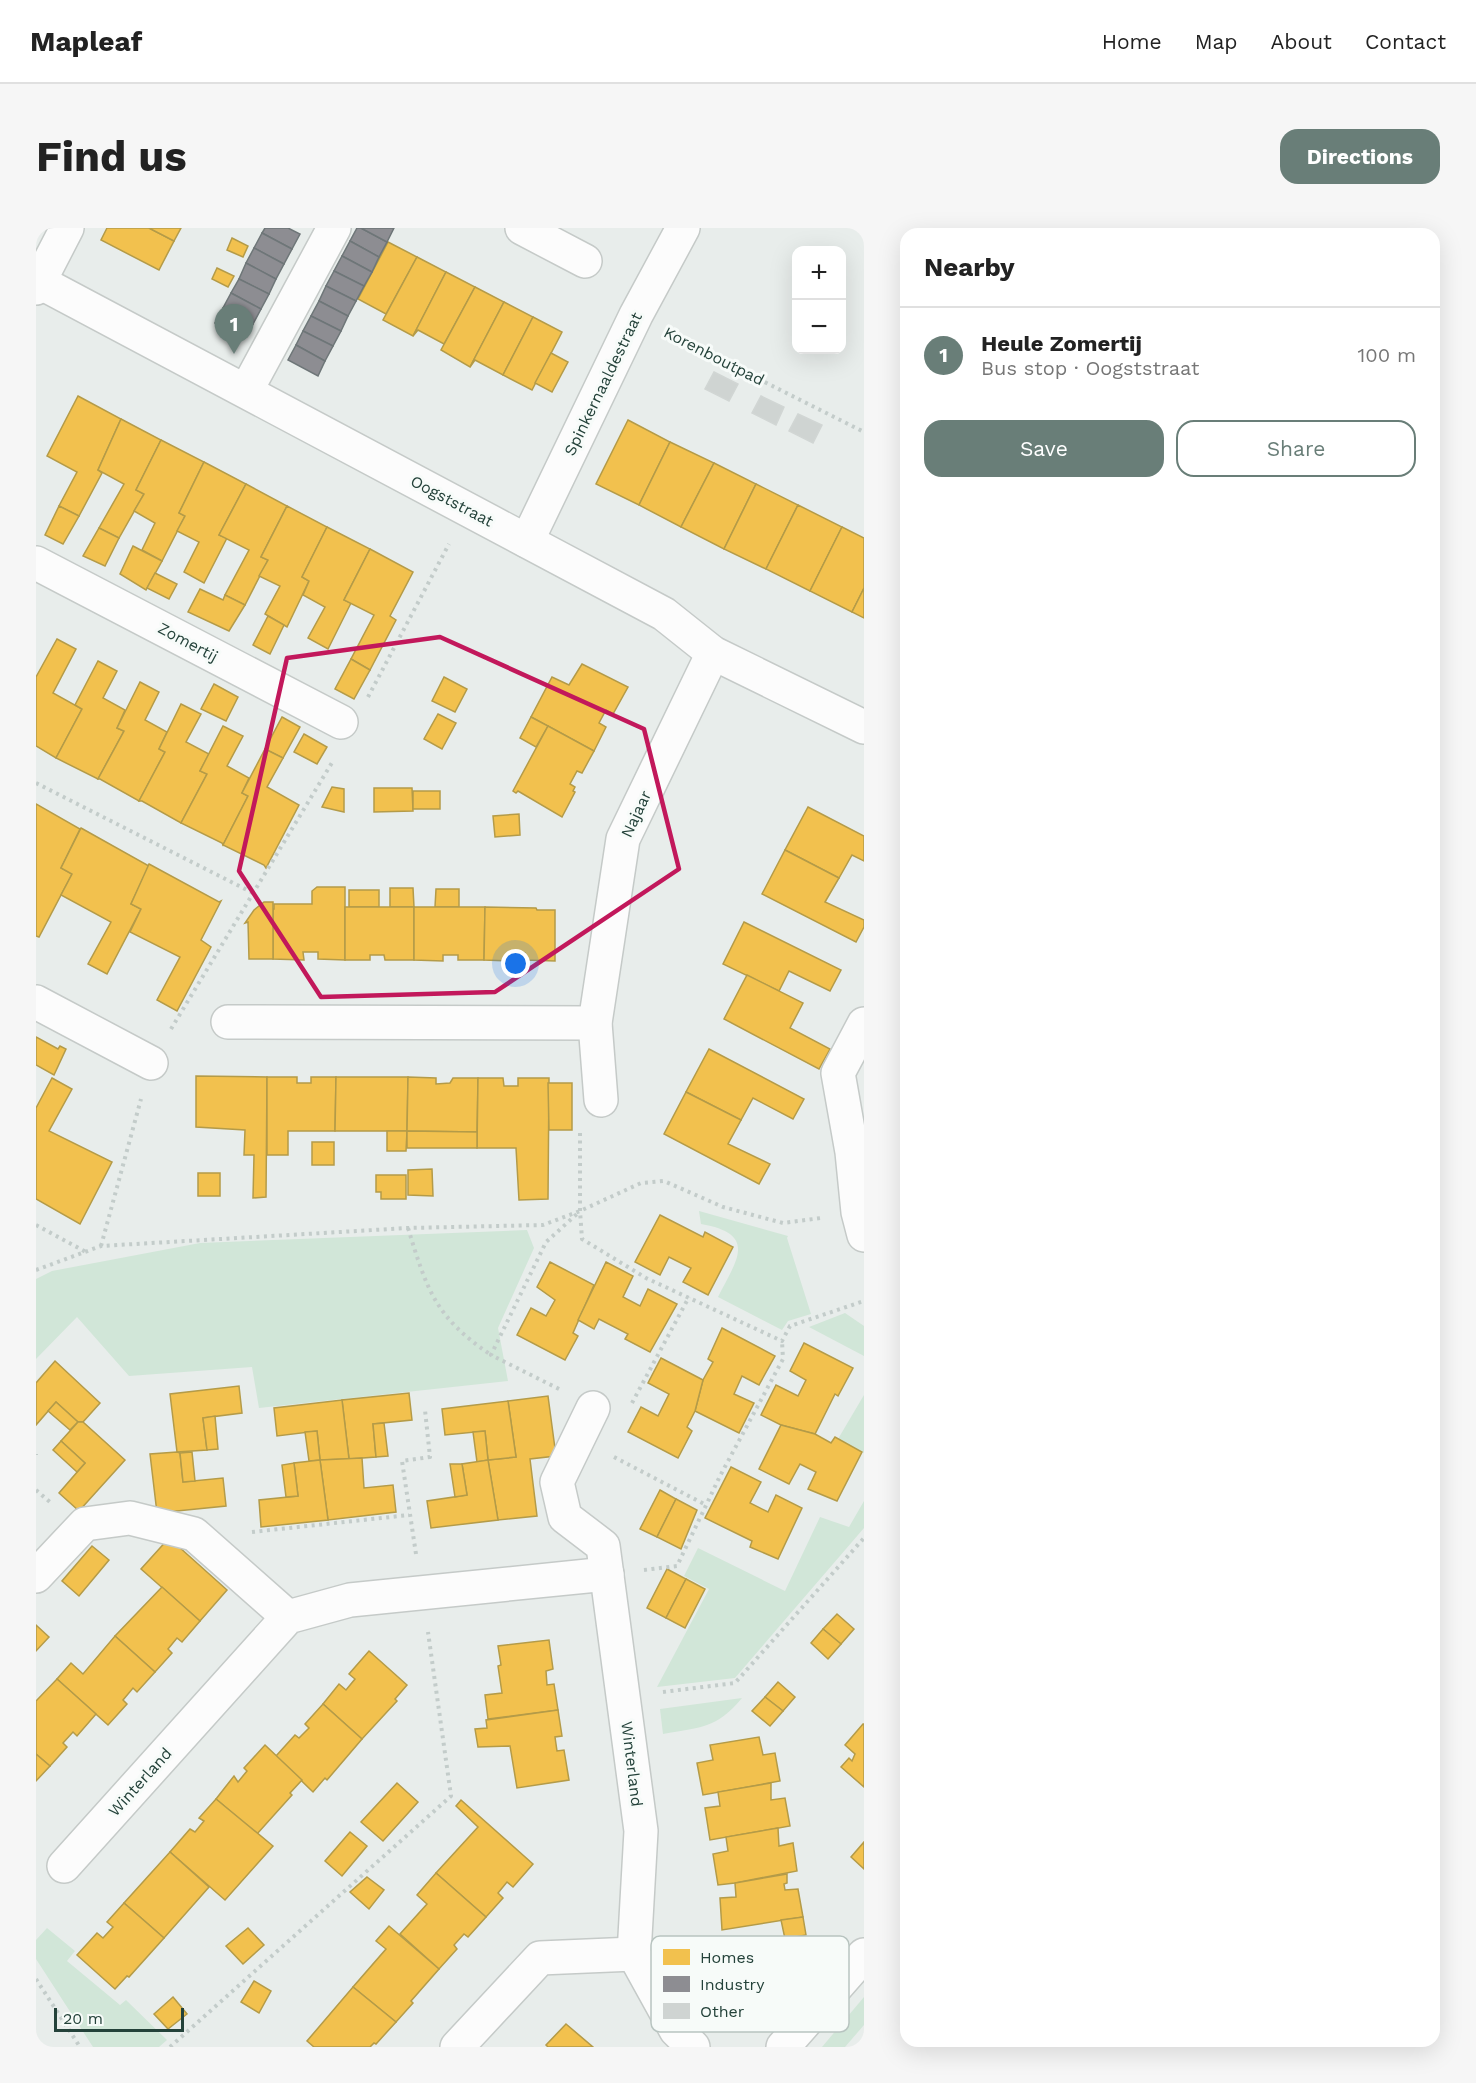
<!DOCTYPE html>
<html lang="en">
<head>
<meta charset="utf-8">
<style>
	:root { --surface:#fff; --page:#f6f6f6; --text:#222; --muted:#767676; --line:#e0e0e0; --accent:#697e78 }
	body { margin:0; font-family:"Work Sans",sans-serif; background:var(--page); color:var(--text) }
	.controls { position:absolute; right:18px; top:18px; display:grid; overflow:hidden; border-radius:12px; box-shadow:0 6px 24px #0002 }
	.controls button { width:54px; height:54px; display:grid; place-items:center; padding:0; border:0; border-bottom:2px solid var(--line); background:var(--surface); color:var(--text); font:30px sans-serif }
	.scale { position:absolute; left:18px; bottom:15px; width:130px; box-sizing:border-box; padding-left:6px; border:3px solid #24423a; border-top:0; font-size:16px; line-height:21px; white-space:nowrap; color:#24423a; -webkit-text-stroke:4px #f7fbf9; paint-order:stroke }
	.you { position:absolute; left:480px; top:736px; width:21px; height:21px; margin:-15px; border:4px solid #fff; border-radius:50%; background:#1a73e8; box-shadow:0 0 0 9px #1a73e833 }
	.badge { display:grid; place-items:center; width:39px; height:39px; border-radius:50%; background:var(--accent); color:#fff; font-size:20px; font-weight:700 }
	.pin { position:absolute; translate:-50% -50px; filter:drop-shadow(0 2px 3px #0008) }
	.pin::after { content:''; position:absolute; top:32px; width:21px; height:18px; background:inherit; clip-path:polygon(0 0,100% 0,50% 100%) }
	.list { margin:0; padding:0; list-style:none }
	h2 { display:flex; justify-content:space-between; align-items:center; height:78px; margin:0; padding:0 24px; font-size:26px }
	h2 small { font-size:20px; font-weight:400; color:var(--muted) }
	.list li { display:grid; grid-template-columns:39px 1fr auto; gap:18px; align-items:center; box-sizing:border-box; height:96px; padding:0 24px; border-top:2px solid var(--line) }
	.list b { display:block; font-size:22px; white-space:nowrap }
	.list p { margin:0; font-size:20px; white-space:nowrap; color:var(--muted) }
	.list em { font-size:20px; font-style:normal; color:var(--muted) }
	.actions { display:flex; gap:12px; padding:18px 24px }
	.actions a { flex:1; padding:14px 0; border:2px solid var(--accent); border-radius:18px; text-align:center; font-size:21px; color:var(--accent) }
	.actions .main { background:var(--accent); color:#fff }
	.map { position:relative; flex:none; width:828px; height:1819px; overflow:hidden; border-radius:18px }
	header { display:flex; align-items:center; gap:36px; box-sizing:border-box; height:84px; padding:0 30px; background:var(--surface); border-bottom:2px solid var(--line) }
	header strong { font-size:28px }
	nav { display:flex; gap:33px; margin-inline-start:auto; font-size:21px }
	.intro { display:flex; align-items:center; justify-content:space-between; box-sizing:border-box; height:144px; padding:0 36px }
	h1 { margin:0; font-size:42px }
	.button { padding:15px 27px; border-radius:18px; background:var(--accent); color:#fff; font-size:21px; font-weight:700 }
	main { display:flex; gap:36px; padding:0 36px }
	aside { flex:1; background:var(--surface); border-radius:18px; box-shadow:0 6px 24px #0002 }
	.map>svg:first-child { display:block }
	.green { fill:#d1e6d8 }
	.homes { fill:#f2c14e; stroke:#b49b48; stroke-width:1.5 }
	.industry { fill:#8d8d92; stroke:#6e7678; stroke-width:1.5 }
	.building { fill:#cfd4d2; stroke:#d1d6d4; stroke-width:1.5 }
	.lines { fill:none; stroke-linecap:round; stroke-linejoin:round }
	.minor-casing { stroke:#c5cac8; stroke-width:36 }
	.path { stroke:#c3ccca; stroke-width:4; stroke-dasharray:3 4.5; stroke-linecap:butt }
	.minor { stroke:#fcfcfc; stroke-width:33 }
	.marked { fill:none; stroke:#c2185b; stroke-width:4.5; stroke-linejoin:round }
	.labels { text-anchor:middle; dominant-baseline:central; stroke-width:6; stroke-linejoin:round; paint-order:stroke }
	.street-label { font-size:16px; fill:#24423a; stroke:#f7fbf9 }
	.key { fill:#f7fbf9; stroke:#b8c4c0; stroke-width:1.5 }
	.key-label { font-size:16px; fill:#24423a }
</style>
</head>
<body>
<header>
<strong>Mapleaf</strong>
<nav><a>Home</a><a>Map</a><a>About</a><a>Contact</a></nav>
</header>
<div class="intro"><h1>Find us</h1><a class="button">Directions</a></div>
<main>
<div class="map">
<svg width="828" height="1819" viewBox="0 0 828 1819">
	<rect width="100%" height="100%" fill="#e8edeb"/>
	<g class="green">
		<path d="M663 983 752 1008 751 1010 775 1086 752 1093 746 1102 682 1069C700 1033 723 1006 665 996Z"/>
		<polygon points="491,1002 498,1020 462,1100 472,1153 223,1180 216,1139 93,1148 41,1089 0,1131 0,1051 16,1043 164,1015"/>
		<polygon points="809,1085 828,1098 828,1128 773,1099"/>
		<polygon points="828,1167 828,1225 802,1211"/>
		<polygon points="828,1273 828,1300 699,1450 621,1459 673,1361 648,1348 662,1320 749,1363 784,1289 813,1299"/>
		<path d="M706 1470C680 1501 665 1499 627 1506L624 1481Z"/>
		<polygon points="11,1700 39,1723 31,1733 84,1777 90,1772 131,1812 123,1819 57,1819 0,1731 0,1712"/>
		<polygon points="828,1769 828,1797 809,1819 786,1819"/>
	</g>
	<g class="homes">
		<polygon points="71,0 113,0 138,13 123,42 65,12"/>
		<polygon points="113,0 145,0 138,13"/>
		<polygon points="196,10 212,18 207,29 191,22"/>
		<polygon points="352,14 381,29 350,86 322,71"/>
		<polygon points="381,29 410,44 377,108 347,92"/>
		<polygon points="181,40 198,48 192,59 176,51"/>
		<polygon points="410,44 439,59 408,116 382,102 377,108"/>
		<polygon points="439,59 468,74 434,139 405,122"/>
		<polygon points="468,74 497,89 467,147 439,132 434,139"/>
		<polygon points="497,89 526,104 496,162 467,147"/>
		<polygon points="515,125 532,134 516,164 499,155"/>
		<polygon points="42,168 85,191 62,242 66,245 43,288 23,278 41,244 11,228"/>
		<polygon points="85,191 125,212 100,262 108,266 83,310 63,300 88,256 62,242"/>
		<polygon points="592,192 634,214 603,277 560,256"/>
		<polygon points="125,212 168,234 143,285 149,288 126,333 106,322 119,295 98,283 108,266 100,262"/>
		<polygon points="634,214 678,235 645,299 603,277"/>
		<polygon points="168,234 210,256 183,307 191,310 168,355 148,344 163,314 141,303 149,288 143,285"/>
		<polygon points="678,235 720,256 688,321 645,299"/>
		<polygon points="210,256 251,278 225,329 232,332 209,377 189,367 213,322 183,307"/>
		<polygon points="720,256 762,277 730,341 688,321"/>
		<polygon points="762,277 806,299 774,363 730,341"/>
		<polygon points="23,278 43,288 27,316 9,307"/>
		<polygon points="251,278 291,299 266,349 273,353 251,399 229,386 244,358 223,348 232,332 225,329"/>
		<polygon points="291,299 334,321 308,372 315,375 292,421 272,410 289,379 267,367 273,353 266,349"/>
		<polygon points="806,299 828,310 828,360 816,384 774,363"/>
		<polygon points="63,300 83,310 69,338 47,328"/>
		<polygon points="97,318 126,333 110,362 84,346"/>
		<polygon points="334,321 377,344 354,388 360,392 334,442 315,431 338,387 308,372"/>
		<polygon points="119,345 141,356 133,371 111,360"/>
		<polygon points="828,360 828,390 816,384"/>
		<polygon points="164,361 187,372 189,367 209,377 193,403 152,384"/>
		<polygon points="232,388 248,397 234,426 217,417"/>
		<polygon points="21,411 40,421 17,465 46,481 20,530 0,518 0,449"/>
		<polygon points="315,431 334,442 318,471 299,461"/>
		<polygon points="62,433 81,443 67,470 89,482 81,500 88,503 62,551 20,530 46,481 39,477"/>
		<polygon points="546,436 592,459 577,486 570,482 563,495 570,499 558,523 495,489 516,449 533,457"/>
		<polygon points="408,449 431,461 419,484 396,473"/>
		<polygon points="104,454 123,464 109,492 131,504 123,521 129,524 103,573 64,551 62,551 88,503 81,500"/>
		<polygon points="178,456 202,469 190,493 165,481"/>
		<polygon points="145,476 165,486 150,514 173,526 164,543 171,546 145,595 106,573 103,573 129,524 123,521"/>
		<polygon points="402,486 420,495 406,521 388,511"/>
		<polygon points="246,489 264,499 247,530 229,521"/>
		<polygon points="495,489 512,498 500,519 484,510"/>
		<polygon points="187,498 207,508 191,538 213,550 206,565 212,568 187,617 186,615 145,595 171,546 164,543"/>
		<polygon points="512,498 558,523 546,545 541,543 534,556 539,559 537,563 539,564 526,589 482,563 480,565 477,563"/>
		<polygon points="268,506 291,519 281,536 258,524"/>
		<polygon points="229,521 247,530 231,559 263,577 230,640 228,637 187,617 212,568 206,565"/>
		<polygon points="296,559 308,561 308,584 286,579"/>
		<polygon points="338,560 376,560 377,583 338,584"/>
		<rect x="377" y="563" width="27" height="18"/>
		<polygon points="0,576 44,601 25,640 36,646 3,709 0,708"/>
		<polygon points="772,579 828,608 828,633 816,627 803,650 749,622"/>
		<polygon points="483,586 484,607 459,609 457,588"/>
		<polygon points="45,600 113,638 95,676 105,681 71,746 52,736 75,694 25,667 36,646 25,640"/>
		<polygon points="749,622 803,650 789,674 828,692 828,699 820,714 726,666"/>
		<polygon points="113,636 183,674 185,673 165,712 175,719 141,783 121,772 144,729 94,704 105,681 95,676"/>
		<polygon points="281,659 309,659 309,732 282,731 282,724 267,724 268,732 237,731 237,681 238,681 238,676 276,676 276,663"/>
		<polygon points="354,660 377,660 378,679 354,679"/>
		<polygon points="400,661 423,661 423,679 399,679"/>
		<rect x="313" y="662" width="30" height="17"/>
		<polygon points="228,674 237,674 237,731 213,731 212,694 209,695 218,682"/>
		<polygon points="309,679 378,679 378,732 349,732 348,727 334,727 334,732 309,732"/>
		<polygon points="378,679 449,679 448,732 422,732 422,727 407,727 407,733 378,732"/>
		<polygon points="449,679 500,680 501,682 519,682 519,733 489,732 489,725 474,725 474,733 448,732"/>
		<polygon points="708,694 805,742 794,763 753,743 743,763 687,736"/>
		<polygon points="711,747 767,775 754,800 794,821 783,841 688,791"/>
		<polygon points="0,809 22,821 24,818 30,821 18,847 0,837"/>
		<polygon points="673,821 768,871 757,891 717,870 705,892 650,864"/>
		<polygon points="160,848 231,849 230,969 217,970 218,927 208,927 209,902 160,899"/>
		<polygon points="231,849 261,849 261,855 275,855 275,849 300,849 299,903 252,903 252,927 231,927"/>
		<polygon points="300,849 372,849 371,903 299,903"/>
		<polygon points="372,849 400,850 400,856 414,855 417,850 442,850 441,904 371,903"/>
		<polygon points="16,850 36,861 13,903 76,934 44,996 0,971 0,880"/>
		<polygon points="442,850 467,850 468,858 482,858 482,850 513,850 512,971 483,972 480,920 441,920"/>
		<polygon points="512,855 536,855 536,902 513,902"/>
		<polygon points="650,864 705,892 692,916 734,936 723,956 628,906"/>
		<polygon points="351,903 371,903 370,923 351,923"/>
		<polygon points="371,903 441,904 441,920 371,920"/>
		<rect x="276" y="914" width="22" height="23"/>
		<polygon points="396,941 397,968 372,967 372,942"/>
		<rect x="162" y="945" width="22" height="23"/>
		<polygon points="340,947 370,947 370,971 345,971 345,964 340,964"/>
		<polygon points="624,987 667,1009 669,1004 697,1019 672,1067 647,1054 655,1040 633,1029 624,1047 599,1034"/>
		<polygon points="514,1034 558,1057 537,1105 542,1108 529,1132 481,1107 495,1080 510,1088 519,1072 501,1059"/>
		<polygon points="570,1034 597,1048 587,1069 604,1078 612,1061 641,1076 614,1124 589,1111 592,1106 563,1091 558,1101 542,1092"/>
		<polygon points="686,1100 739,1128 723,1157 706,1148 698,1166 718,1175 703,1205 659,1183 667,1152 677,1134 672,1131"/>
		<polygon points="768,1115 817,1140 802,1168 799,1166 779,1206 745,1197 725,1187 740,1157 762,1168 770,1152 754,1143"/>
		<polygon points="625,1130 667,1152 659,1183 651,1199 656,1203 642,1230 592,1204 605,1179 622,1188 633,1166 612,1155"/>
		<polygon points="19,1133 64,1175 47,1194 42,1194 20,1174 0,1197 0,1155"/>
		<polygon points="203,1158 206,1185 167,1190 171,1222 141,1224 134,1166"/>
		<polygon points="373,1165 376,1192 337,1196 340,1229 313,1231 306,1172"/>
		<polygon points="512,1168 520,1228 494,1231 501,1288 462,1292 452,1232 480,1229 472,1173"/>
		<polygon points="306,1172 313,1231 284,1232 281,1203 241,1208 238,1180"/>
		<polygon points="472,1173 480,1229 452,1232 449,1203 409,1207 406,1181"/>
		<polygon points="20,1174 42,1194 34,1202 12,1183"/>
		<polygon points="179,1188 182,1221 171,1222 167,1190"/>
		<polygon points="42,1194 47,1194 89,1232 43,1283 23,1265 49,1235 25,1213"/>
		<polygon points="348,1195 352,1228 340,1229 337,1196"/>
		<polygon points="745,1197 779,1206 795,1215 799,1209 826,1224 801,1273 772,1261 780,1244 764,1236 753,1256 723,1241"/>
		<polygon points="281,1203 284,1232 273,1233 269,1204"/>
		<polygon points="449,1203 452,1232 441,1234 437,1204"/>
		<polygon points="25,1213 49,1235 41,1244 17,1222"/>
		<polygon points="141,1224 144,1225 147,1254 187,1250 190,1278 121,1285 114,1226"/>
		<polygon points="156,1224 159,1253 147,1254 144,1225"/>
		<polygon points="326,1230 328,1260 357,1257 360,1284 292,1292 284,1232"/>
		<polygon points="284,1232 292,1292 225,1299 223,1272 262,1268 258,1235"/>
		<polygon points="452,1232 462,1292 395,1300 391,1273 431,1267 426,1236"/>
		<polygon points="258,1235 262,1268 250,1269 246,1237"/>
		<polygon points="414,1236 426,1236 431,1267 419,1269"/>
		<polygon points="695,1239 725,1254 714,1275 732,1284 740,1267 766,1280 742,1331 714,1319 716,1313 669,1290"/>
		<polygon points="624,1262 640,1271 621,1309 604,1301"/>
		<polygon points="640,1271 661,1282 645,1321 621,1309"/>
		<polygon points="133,1310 191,1362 164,1393 105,1341"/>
		<polygon points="56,1318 73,1332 43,1368 26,1353"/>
		<polygon points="631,1341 650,1351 630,1390 611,1380"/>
		<polygon points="650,1351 669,1361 649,1400 630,1390"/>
		<polygon points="126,1359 164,1393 146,1414 141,1410 132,1421 136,1425 119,1444 79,1408"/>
		<polygon points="801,1386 818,1401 805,1416 787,1401"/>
		<polygon points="0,1397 13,1409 0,1423"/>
		<polygon points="787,1401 805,1416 792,1431 775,1415"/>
		<polygon points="79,1408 119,1444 101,1464 97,1460 87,1472 91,1476 72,1497 21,1451 35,1435 47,1446"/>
		<polygon points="513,1412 517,1441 510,1443 511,1457 518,1456 522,1482 452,1491 449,1467 466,1465 462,1438 465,1437 462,1418"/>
		<polygon points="333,1423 371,1457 359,1471 361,1473 326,1511 287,1476 303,1456 310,1462 319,1451 313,1446"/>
		<polygon points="21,1451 60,1486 41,1508 37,1504 27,1515 31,1519 14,1538 0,1526 0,1473"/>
		<polygon points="742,1454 759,1469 747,1483 729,1469"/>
		<polygon points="729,1469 747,1483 734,1498 716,1483"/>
		<polygon points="287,1476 326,1511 291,1552 289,1550 277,1564 240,1528 259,1507 263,1510 273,1500 269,1496"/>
		<polygon points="522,1482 526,1508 519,1509 521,1523 528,1522 533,1552 481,1560 474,1518 442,1519 439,1501 451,1500 450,1492"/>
		<polygon points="827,1496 828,1496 828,1559 805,1539 813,1530 816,1533 819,1526 809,1517"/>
		<polygon points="723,1509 727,1527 739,1525 744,1553 667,1567 661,1535 677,1532 674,1517"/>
		<polygon points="229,1517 266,1552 254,1565 256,1567 221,1606 180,1571 198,1548 202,1554 211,1543 208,1540"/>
		<polygon points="0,1526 14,1538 0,1553"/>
		<polygon points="361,1555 382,1574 347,1613 325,1594"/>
		<polygon points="735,1555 735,1572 749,1570 754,1598 674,1612 669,1580 684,1578 682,1564"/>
		<polygon points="180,1571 237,1618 189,1672 134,1624 154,1601 159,1604 168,1593 163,1590"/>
		<polygon points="425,1572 497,1636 477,1659 471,1654 462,1665 467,1670 450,1689 400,1645 442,1599 420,1578"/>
		<polygon points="742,1600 743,1618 757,1615 761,1643 699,1655 682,1657 677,1626 692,1623 690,1609"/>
		<polygon points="314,1604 331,1618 306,1648 289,1633"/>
		<polygon points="828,1614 828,1641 815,1629"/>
		<polygon points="134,1624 173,1659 128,1710 88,1675"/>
		<polygon points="400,1645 450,1689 432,1709 428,1706 418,1717 421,1721 403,1741 364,1706 391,1676 381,1667"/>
		<polygon points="751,1646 751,1655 748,1656 749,1662 762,1661 767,1689 686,1702 684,1670 700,1669 699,1655"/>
		<polygon points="331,1649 348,1662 333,1681 314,1664"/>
		<polygon points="88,1675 128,1710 93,1749 91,1748 79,1761 41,1727 61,1705 67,1710 77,1699 71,1694"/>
		<polygon points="767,1689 770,1707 749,1711 745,1692"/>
		<polygon points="353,1698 403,1741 375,1773 377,1775 360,1794 317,1759 350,1721 340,1713"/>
		<polygon points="212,1700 228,1717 207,1736 190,1718"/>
		<polygon points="218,1753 235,1763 223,1785 205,1774"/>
		<polygon points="317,1759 360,1794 340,1816 338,1815 334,1819 278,1819 271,1813"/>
		<polygon points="137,1769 151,1786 132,1801 118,1786"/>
		<polygon points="530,1796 557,1819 512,1819 510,1817"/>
	</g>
	<g class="industry">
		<polygon points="229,0 252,0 264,6 256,21 226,5"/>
		<polygon points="321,0 325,0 351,14 343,29 314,13"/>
		<polygon points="325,0 358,0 351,14"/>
		<polygon points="226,5 256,21 248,36 218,20"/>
		<polygon points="314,13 343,29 336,44 306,28"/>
		<polygon points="218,20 248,36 240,51 210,35"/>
		<polygon points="306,28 336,44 328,58 298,43"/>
		<polygon points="210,35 240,51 233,66 203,51"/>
		<polygon points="298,43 328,58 320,73 290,58"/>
		<polygon points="203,51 233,66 225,81 195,65"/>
		<polygon points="290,58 320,73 312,88 283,73"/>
		<polygon points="195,65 225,81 217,96 187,80"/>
		<polygon points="283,73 312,88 305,103 275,88"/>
		<polygon points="187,80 217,96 209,110 179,95"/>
		<polygon points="275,88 305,103 297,118 267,103"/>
		<polygon points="267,103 297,118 289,133 260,117"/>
		<polygon points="260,117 289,133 282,148 252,132"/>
	</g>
	<g class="building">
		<polygon points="678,144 702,156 693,173 669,161"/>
		<polygon points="725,168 748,179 740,197 716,185"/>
		<polygon points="762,186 786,197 777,215 753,203"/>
	</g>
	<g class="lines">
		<defs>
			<g id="minor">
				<polyline points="486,0 549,33"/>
				<polyline points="0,52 628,386 677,425 828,499"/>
				<polyline points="0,60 31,0"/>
				<polyline points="210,163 298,0"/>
				<polyline points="491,313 600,87 647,0"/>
				<polyline points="0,335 305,494"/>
				<polyline points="0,774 115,835"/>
				<polyline points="192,794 559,795"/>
				<polyline points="828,796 802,845 816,924 822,984 828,1007"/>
				<polyline points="565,872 559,795 587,611 677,425"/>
				<polyline points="557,1180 521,1254 529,1289 567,1318 605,1603 598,1726 640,1802 657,1819"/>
				<polyline points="0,1348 49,1296 94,1290 158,1306 252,1389"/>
				<polyline points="28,1638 252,1389 314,1372 571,1346"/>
				<polyline points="421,1819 504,1730 598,1726"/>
				<polyline points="747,1819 828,1727"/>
			</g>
		</defs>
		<use href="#minor" class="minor-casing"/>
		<g class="path">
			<polyline points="635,107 828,204"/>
			<polyline points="332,469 413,316"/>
			<polyline points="0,555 217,665"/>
			<polyline points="135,801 297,533"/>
			<polyline points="544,905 544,983 546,1011 610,1050 746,1113 754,1098 828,1073"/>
			<polyline points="0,997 50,1024"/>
			<path d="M372 1000C391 1062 399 1089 455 1127"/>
			<polyline points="65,1018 105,871"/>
			<polyline points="0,1042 65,1018 372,1000 507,997 544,983 605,955 628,953 687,979 747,995 785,990"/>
			<polyline points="523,1161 455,1127 510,1014 541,986"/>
			<polyline points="596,1175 653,1069"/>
			<polyline points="0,1226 0,1227"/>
			<polyline points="578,1229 670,1277"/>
			<polyline points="0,1262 15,1275"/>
			<polyline points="216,1304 373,1287"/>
			<polyline points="380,1326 366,1233 394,1229 389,1182"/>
			<polyline points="608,1342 641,1338 684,1248 747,1131 746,1113"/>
			<polyline points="627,1464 699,1455 828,1310"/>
			<polyline points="0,1751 44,1819"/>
			<polyline points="134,1819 415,1568 392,1404"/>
		</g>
		<use href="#minor" class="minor"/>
	</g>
	<path class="marked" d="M404 409 608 501 643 641 459 764 285 769 203 643 251 430Z"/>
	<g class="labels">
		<g class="street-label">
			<text transform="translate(678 128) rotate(27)">Korenboutpad</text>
			<text transform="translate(567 156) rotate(-64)">Spinkernaaldestraat</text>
			<text transform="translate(416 273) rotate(28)">Oogststraat</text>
			<text transform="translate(152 414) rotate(28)">Zomertij</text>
			<text transform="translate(600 586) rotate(-65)">Najaar</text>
			<text transform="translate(596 1536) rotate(83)">Winterland</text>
			<text transform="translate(104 1554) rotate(-48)">Winterland</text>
		</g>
	</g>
	<rect x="615" y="1708" width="198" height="96" rx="9" class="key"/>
	<rect x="627" y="1721" width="27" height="16" fill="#f2c14e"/>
	<rect x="627" y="1748" width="27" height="16" fill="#8d8d92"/>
	<rect x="627" y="1775" width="27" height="16" fill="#cfd4d2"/>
	<g class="key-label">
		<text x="664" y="1735">Homes</text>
		<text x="664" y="1762">Industry</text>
		<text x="664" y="1789">Other</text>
	</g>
</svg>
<div class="controls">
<button>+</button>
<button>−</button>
</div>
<div class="scale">20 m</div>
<div class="you"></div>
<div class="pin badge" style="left:198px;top:126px">1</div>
</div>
<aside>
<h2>Nearby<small></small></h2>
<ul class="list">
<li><span class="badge">1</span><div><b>Heule Zomertij</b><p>Bus stop · Oogststraat</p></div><em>100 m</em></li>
</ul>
<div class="actions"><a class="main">Save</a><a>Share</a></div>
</aside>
</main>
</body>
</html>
